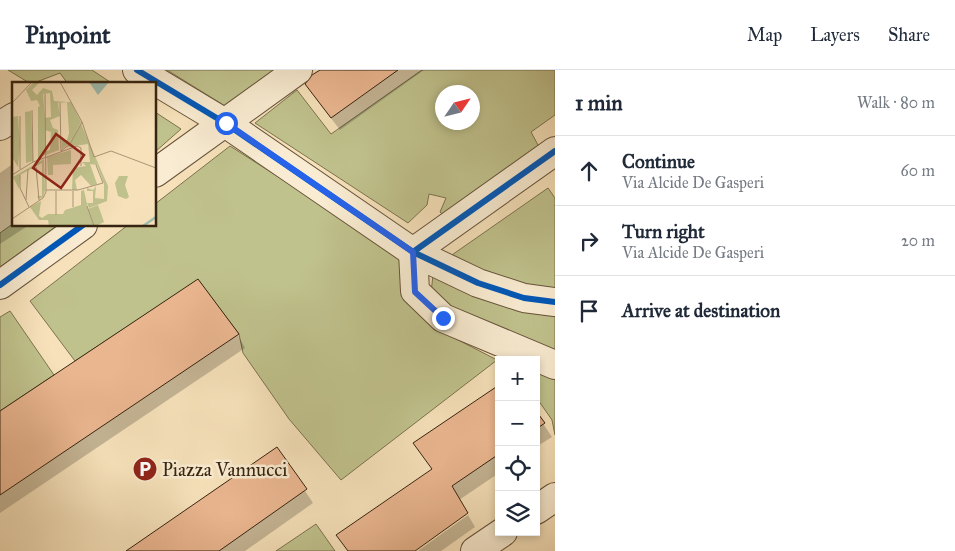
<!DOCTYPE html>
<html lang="en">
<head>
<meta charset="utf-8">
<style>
	:root { --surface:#fff; --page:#f2f2f3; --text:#1f2937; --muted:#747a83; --line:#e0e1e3 }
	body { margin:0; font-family:"IM FELL Great Primer",serif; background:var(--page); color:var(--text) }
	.controls { position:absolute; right:15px; bottom:15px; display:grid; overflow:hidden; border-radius:0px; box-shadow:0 2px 8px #0003 }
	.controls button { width:45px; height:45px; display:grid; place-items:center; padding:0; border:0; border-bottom:1px solid var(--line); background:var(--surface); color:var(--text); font:25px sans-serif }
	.compass { position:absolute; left:435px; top:15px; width:45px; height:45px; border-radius:50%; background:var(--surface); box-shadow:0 2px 8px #0003; rotate:55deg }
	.stop { position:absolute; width:15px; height:15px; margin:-11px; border:4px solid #2563eb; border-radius:50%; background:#fff }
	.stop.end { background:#2563eb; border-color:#fff; box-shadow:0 1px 5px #0008 }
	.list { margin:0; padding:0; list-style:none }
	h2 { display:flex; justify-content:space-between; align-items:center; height:65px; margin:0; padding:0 20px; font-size:21px }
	h2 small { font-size:16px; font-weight:400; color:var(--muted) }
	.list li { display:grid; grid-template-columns:32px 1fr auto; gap:15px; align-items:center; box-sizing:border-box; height:70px; padding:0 20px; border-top:1px solid var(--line) }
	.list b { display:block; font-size:19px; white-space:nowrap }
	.list p { margin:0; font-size:16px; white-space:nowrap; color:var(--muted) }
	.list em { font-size:16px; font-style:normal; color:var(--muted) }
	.icon { flex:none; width:28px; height:28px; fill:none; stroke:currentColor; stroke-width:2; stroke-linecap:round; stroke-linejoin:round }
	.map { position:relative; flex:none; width:555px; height:481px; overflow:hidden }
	header { display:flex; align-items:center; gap:30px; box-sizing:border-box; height:70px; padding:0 25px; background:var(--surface); border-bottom:1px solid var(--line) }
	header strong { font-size:24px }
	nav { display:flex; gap:28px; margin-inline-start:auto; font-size:18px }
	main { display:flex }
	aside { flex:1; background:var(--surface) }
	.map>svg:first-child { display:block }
	.green { fill:#c0c28d; stroke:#7c734e; fill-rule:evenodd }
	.shadow { fill:#0003 }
	.building { fill:#eab690; stroke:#372410 }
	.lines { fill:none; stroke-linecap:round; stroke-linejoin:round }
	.minor-casing { stroke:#67533a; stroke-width:30 }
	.minor { stroke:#f9ecd2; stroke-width:28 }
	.cycleway-casing { stroke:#f9ecd2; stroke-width:9 }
	.cycleway { stroke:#0057b8; stroke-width:6 }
	.route { stroke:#2563eb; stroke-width:6 }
	.labels { text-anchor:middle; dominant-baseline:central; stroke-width:5; stroke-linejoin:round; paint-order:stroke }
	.poi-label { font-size:19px; fill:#372410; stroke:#f9ecd2; text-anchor:start }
	.inset-river { fill:none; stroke:#9dbeaf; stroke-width:2.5 }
	.inset-road { fill:none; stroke:#aa9576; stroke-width:1 }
	.view { fill:#8f2418; fill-opacity:0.15; stroke:#8f2418; stroke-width:2.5 }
	.inset-edge { fill:none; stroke:#372410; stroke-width:2.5 }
</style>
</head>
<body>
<header>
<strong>Pinpoint</strong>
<nav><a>Map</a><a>Layers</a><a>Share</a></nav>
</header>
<main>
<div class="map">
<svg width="555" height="481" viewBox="0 0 555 481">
	<rect width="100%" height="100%" fill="#f6e1ba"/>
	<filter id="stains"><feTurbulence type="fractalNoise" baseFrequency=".004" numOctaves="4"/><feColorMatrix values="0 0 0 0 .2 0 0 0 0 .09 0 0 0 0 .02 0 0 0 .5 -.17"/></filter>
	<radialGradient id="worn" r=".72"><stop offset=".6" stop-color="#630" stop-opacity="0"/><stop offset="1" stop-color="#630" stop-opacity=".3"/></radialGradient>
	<g class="green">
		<polygon points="8,0 92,0 113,14 68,14 60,3 31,14"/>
		<polygon points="167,0 298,0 238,44"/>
		<path d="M422 0H555V45L531 62 545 88 453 154 440 142 446 128 429 124 427 135 408 153 255 53 297 20 331 64ZM442 22H472V52H442Z"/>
		<polygon points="155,42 181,59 155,82"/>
		<polygon points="230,76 402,186 435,258 497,290 341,410 289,349 243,283 239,264 198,210 75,291 30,231 128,155 155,155 155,134"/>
		<polygon points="548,118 555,128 555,220 502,213 449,187"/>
		<polygon points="14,153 14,155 58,155 0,197 0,163"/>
		<polygon points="433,205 555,243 555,286 447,238 431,223"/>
		<polygon points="10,241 54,305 0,341 0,247"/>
		<polygon points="536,302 549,305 555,309 555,365 552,350 536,327"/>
		<polygon points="316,454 335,481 276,481"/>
	</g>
	<g class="shadow">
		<polygon points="322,0 424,0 340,60 315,27 307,14"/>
		<polygon points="14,93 14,155 29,155 0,174 0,103"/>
		<polygon points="197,211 238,265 245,278 0,443 0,343"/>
		<polygon points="499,316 499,403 459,430 413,481 348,481 338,465 433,400 415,373"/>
		<polygon points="536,343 552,367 536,377"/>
		<polygon points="277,379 313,433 245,481 128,481"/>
		<polygon points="468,445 475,457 441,481 418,481"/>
	</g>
	<g class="building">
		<polygon points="320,0 398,0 331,48 305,14 312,5"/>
		<polygon points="198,209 239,264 0,425 0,341"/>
		<polygon points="499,315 499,384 452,416 468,443 415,481 348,481 336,465 432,399 413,373"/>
		<polygon points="536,341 545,353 536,359"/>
		<polygon points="277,377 307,419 219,481 126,481"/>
	</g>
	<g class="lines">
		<defs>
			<g id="minor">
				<polyline points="137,0 225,53 413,182 478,213 524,228 555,232"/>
				<polyline points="0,56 14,47"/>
				<polyline points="155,103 298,0"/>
				<polyline points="413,182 415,221 443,248 555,295"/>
				<polyline points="413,182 555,81"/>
				<polyline points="0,215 83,155"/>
				<polyline points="536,440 555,427"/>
				<polyline points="475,481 503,462"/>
			</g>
		</defs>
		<use href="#minor" class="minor-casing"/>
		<use href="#minor" class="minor"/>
		<defs>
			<g id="cycleway">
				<polyline points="137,0 225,53 413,182 478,213 524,228 555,232"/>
				<polyline points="413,182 555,81"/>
				<polyline points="0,215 83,155"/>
			</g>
		</defs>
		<use href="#cycleway" class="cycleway-casing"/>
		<use href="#cycleway" class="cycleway"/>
	</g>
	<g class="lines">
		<polyline class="route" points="226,53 413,182 415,222 443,248"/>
	</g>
	<defs>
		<symbol id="parking-disc" viewBox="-11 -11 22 22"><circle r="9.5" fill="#8f2418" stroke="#f9ecd2"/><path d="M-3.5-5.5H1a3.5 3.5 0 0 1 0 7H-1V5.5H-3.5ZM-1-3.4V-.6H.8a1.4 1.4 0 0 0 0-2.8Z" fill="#fff"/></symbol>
	</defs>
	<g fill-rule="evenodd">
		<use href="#parking-disc" x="131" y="385" width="28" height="28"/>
	</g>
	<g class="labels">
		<g class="poi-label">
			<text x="162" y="399">Piazza Vannucci</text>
		</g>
	</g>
	<g transform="translate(12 12)">
		<rect width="144" height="144" fill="#f6e1ba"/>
		<path d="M22 0 27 1 20 8 25 13 31 6 40 9 42 19 56 20 46 21 48 34 38 38 41 46 46 48 47 68 34 73V69L38 68 39 50 33 48V73L26 76V25L28 24 25 18 19 19 14 8ZM38 11 39 35 33 36 31 12ZM55 20H59L69 40 58 61 50 67V58H55L57 51ZM19 29 21 79 14 81 13 30ZM6 34 8 62 6 85 0 75V35ZM69 42 96 104 95 119 77 126 75 121H81V109H75V106L81 108 84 104 83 116 92 117V102L85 83 78 82 85 102 79 104 69 93 63 98 65 108H60L61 86 74 84 70 80H78L76 62 55 65ZM59 68V82L41 83V93H36L35 75ZM32 77 33 108 31 115 27 117 25 114H30V81L8 93 7 107 1 95ZM107 94H116L113 103 117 115 114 117 106 114 103 101ZM72 108 76 127 86 123 92 140 84 144H37L36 138H27L18 125 29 119 27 134 30 136 36 132H51L53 128 69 123V109Z" fill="#c0c28d" fill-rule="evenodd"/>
		<path d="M77 0H97L86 13Z" fill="#9dbeaf"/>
		<path class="inset-river" d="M131 144 144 135"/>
		<path class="inset-road" d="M48 0 70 40 82 75 99 69 144 86M0 21 20 0M48 21 49 69M20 28 21 80M8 34V87M49 69 58 62 70 40M24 85 27 118M0 93 21 80 65 64 69 66V84M8 93V106L17 125M34 108H66L91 101 84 83M44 109V133M61 109V125M14 118 16 87M75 124 82 144M0 137 31 116 34 110 33 12"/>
		<path class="view" d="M44 52 72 73 49 106 21 86Z"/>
		<rect width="144" height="144" class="inset-edge"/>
	</g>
	<rect width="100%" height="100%" filter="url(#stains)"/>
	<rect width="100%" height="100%" fill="url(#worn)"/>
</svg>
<div class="controls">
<button>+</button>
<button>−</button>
<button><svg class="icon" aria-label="locate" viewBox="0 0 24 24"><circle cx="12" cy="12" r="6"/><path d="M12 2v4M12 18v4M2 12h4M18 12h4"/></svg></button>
<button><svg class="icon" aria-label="layers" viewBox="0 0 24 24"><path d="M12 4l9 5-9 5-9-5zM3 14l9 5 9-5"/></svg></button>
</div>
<svg class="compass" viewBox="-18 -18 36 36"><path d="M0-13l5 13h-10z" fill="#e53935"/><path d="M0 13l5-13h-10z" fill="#747a83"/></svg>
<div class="stop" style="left:226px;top:53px"></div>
<div class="stop end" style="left:443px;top:248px"></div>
</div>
<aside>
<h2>1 min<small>Walk · 80 m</small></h2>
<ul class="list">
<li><svg class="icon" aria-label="ahead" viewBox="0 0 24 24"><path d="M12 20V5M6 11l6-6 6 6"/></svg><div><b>Continue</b><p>Via Alcide De Gasperi</p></div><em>60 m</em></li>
<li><svg class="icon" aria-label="right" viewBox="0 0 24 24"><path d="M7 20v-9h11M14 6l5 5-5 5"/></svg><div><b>Turn right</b><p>Via Alcide De Gasperi</p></div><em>20 m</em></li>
<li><svg class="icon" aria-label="arrive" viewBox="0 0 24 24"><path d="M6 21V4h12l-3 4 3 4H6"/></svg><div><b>Arrive at destination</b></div></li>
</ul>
</aside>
</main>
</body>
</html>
